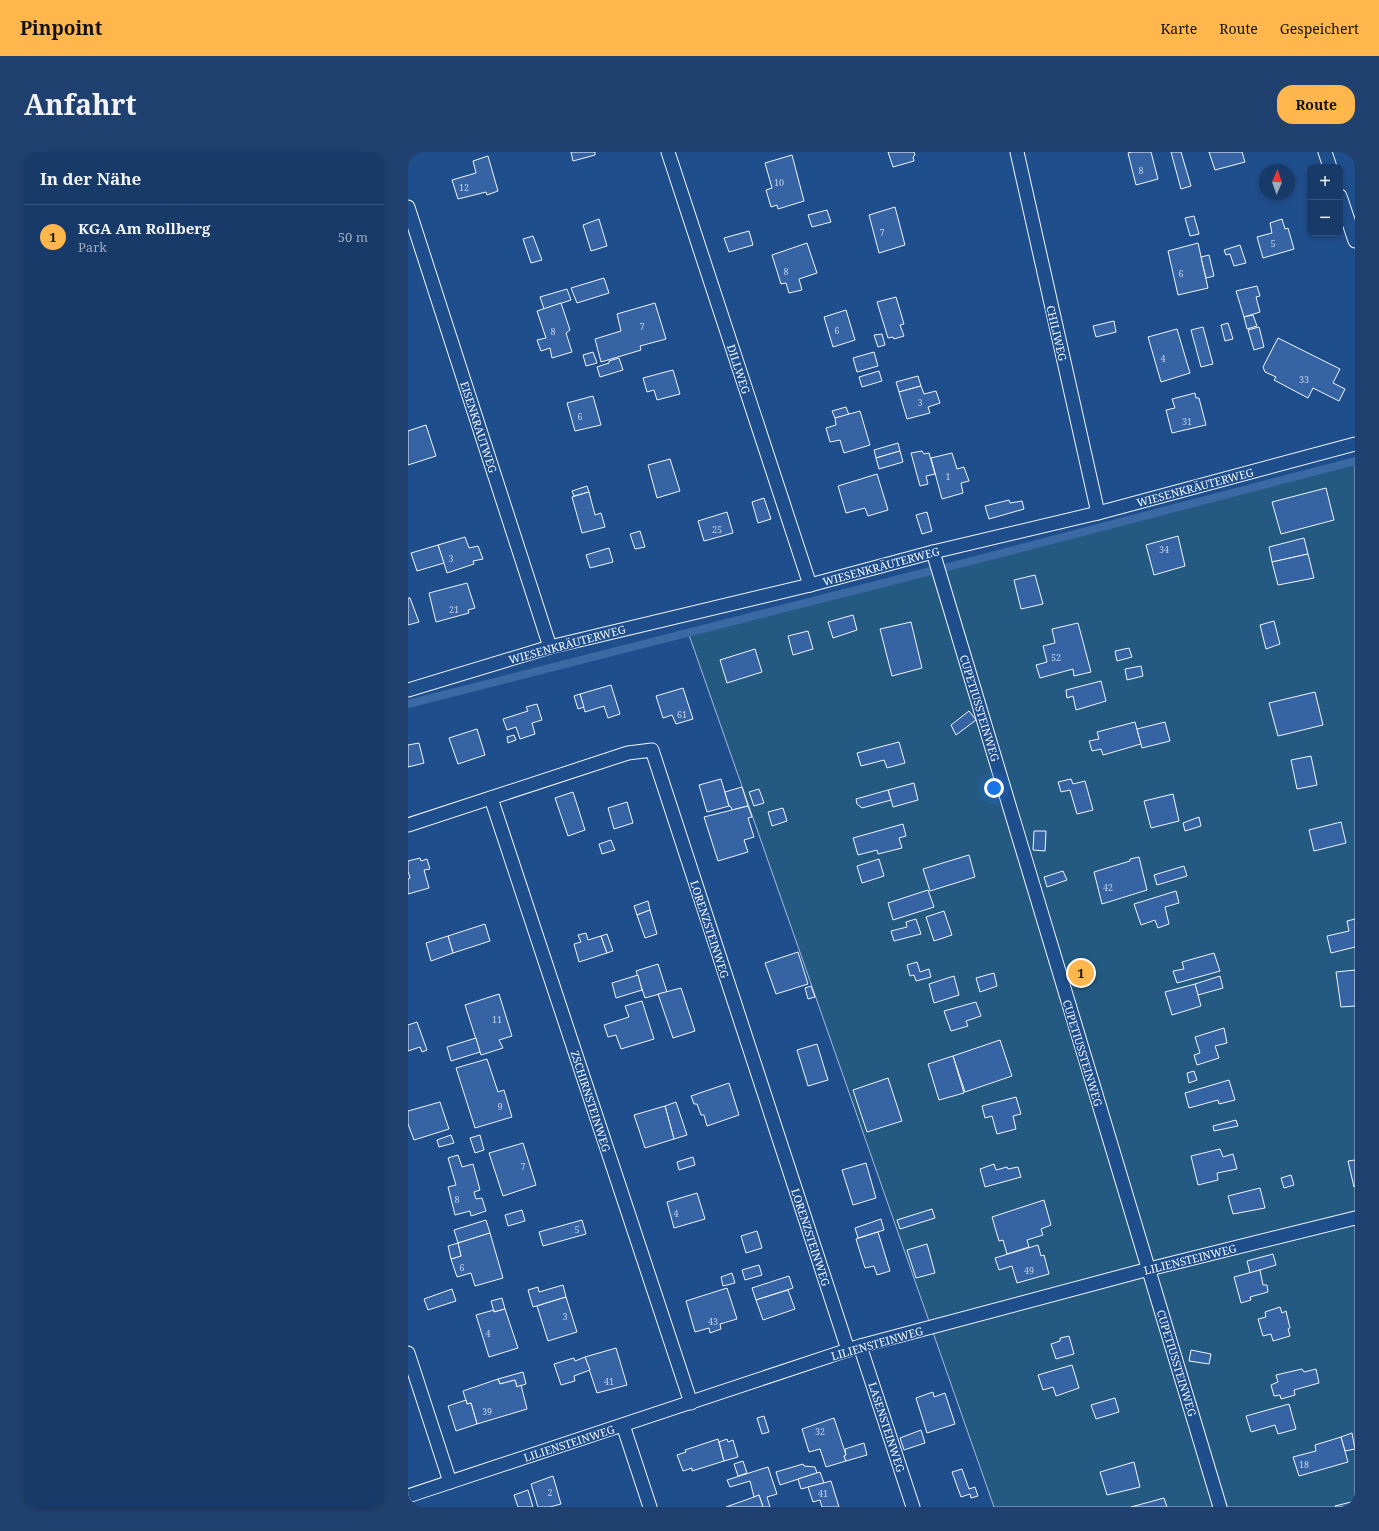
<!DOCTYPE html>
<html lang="de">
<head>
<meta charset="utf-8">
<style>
	:root { --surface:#173a69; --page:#20416f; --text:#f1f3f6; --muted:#9eadc0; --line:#36547d; --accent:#ffb74d }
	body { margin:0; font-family:"Noto Serif",serif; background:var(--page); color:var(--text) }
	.controls { position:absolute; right:12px; top:12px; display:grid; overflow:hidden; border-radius:8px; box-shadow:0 2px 6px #0003 }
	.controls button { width:36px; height:36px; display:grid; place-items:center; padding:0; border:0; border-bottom:1px solid var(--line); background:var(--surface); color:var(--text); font:20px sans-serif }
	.compass { position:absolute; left:851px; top:12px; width:36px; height:36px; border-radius:50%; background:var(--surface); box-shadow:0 2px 6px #0003; rotate:2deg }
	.you { position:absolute; left:586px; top:636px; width:14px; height:14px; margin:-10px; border:3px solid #fff; border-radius:50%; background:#1a73e8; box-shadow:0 0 0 6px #1a73e833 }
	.badge { display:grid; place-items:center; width:26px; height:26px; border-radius:50%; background:var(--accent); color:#111; font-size:13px; font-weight:700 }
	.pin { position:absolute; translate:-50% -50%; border:2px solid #fff; box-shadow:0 1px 4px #0006 }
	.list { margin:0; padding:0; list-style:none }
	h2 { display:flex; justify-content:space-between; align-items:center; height:52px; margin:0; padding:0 16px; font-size:17px }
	h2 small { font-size:13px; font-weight:400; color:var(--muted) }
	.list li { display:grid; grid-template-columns:26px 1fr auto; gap:12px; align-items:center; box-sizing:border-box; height:64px; padding:0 16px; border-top:1px solid var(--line) }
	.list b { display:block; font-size:15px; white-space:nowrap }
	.list p { margin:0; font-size:13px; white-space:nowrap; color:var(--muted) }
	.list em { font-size:13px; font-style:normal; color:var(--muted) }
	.map { position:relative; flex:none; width:947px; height:1355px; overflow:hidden; border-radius:16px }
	header { display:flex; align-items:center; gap:24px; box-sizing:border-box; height:56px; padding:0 20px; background:var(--accent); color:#111 }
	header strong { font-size:19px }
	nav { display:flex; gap:22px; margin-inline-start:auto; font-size:14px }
	.intro { display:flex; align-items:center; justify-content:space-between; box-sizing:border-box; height:96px; padding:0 24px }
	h1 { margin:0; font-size:28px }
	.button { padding:10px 18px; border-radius:16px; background:var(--accent); color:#111; font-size:14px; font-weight:700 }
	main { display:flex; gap:24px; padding:0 24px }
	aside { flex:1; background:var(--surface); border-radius:16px; box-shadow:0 2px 6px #0003 }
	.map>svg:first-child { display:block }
	.garden { fill:#245a82; stroke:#a8bbd7 }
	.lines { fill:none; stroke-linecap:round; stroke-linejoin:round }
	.stream { stroke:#3b69a3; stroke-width:8 }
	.building { fill:#3563a3; stroke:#f2f6ff }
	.lane-casing { stroke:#f2f6ff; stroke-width:15 }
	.lane { stroke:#1f4e8c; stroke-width:13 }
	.labels { text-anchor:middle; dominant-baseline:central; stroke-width:3; stroke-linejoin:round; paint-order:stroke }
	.number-label { font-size:9px; fill:#c3d1e8 }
	.street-label { font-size:11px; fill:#f2f6ff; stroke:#1f4e8c }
</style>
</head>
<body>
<header>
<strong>Pinpoint</strong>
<nav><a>Karte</a><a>Route</a><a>Gespeichert</a></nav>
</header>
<div class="intro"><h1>Anfahrt</h1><a class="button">Route</a></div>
<main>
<aside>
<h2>In der Nähe<small></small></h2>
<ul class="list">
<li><span class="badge">1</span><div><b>KGA Am Rollberg</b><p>Park</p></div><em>50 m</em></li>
</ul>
</aside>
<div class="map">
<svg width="947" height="1355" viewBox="0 0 947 1355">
	<rect width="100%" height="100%" fill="#1f4e8c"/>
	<polygon class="garden" points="947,309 947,1355 586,1355 280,480"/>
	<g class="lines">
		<g class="stream">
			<polyline points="540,415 947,309"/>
			<polyline points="0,552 523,419"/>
		</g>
	</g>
	<g class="building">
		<polygon points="163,0 187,0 187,3 165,9"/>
		<polygon points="480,0 506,0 507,3 505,5 506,9 485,15"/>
		<polygon points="724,0 743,0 750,27 728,33 720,1"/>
		<polygon points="763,0 773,0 783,34 773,37"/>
		<polygon points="801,0 834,0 837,10 807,18"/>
		<polygon points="384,3 396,49 370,57 369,53 363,55 358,38 364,36 357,11"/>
		<polygon points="80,4 90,39 79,43 78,40 50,47 44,28 68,21 65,9"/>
		<polygon points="487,55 497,93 471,101 461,63"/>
		<polygon points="419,58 423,70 404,75 400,63"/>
		<polygon points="786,64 791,82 782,84 777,66"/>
		<polygon points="191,67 199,94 183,99 175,73"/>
		<polygon points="874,67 877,77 880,76 886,97 855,106 849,85 864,81 862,71"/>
		<polygon points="341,79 345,93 321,100 316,86"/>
		<polygon points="125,84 134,108 123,111 115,87"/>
		<polygon points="399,91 409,121 391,127 394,138 381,141 378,131 373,132 364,103"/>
		<polygon points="790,91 800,136 770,143 760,99"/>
		<polygon points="832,93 838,111 826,114 822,102 818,103 816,98"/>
		<polygon points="801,103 806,124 798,126 793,105"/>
		<polygon points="196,126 201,141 169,151 163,136"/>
		<polygon points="849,134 852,144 848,145 852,160 836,165 828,139"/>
		<polygon points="159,137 163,148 136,157 132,145"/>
		<polygon points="488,145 496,172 492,173 496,184 486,187 485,185 480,186 469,150"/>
		<polygon points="153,151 162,178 158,181 164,200 144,206 142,196 133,199 129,188 138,186 129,159"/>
		<polygon points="247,151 258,187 232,194 233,198 193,210 187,187 213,179 209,162"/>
		<polygon points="438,158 447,188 425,195 416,165"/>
		<polygon points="845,163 849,174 839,177 836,165"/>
		<polygon points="706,169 708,180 688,185 685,174"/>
		<polygon points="820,171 825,187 817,189 813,173"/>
		<polygon points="795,175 805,212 793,215 783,178"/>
		<polygon points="851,175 856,195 846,198 840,178"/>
		<polygon points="769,177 782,221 753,230 740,185"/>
		<polygon points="474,182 477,193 470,195 466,183"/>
		<polygon points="870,186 932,217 925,231 937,237 931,249 905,236 900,246 866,228 868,225 857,220 855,215"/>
		<polygon points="185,200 189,211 178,214 175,203"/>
		<polygon points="466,200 470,214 449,220 445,206"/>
		<polygon points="211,206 215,218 192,225 189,215 201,211 201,209"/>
		<polygon points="265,218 272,242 249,248 246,238 239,240 235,226"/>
		<polygon points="471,219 474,229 454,235 451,225"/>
		<polygon points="510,224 513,234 491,240 488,230"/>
		<polygon points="513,234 516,242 528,239 532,251 520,255 522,261 499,267 491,240"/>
		<polygon points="787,241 788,246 791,246 798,273 764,281 758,258 767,256 764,247"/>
		<polygon points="185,244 193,273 167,279 159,251"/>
		<polygon points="438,255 441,263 427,266 424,259"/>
		<polygon points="452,259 462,293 436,301 432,288 422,290 418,276 428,273 427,266"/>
		<polygon points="18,273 28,304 0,313 0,279"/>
		<polygon points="490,291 492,299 468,306 466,298"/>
		<polygon points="492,299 495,310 471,317 468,306"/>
		<polygon points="514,299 516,302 521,301 527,322 518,324 520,332 512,334 503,301"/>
		<polygon points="544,301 549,317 556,315 561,329 553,331 555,341 534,347 523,306"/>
		<polygon points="262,307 272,339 249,346 240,313"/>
		<polygon points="469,322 480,358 460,364 457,356 438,361 430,334"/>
		<polygon points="179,334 181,340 166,344 164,339"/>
		<polygon points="918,336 926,368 873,382 864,350"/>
		<polygon points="181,340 187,363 193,361 197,375 174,381 164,345"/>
		<polygon points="356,346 363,367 350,371 344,350"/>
		<polygon points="601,348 602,351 614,349 616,357 581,367 577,354"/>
		<polygon points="319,360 325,381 296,389 290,369"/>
		<polygon points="519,360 524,379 514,382 508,363"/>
		<polygon points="232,379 237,395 227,397 222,382"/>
		<polygon points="770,384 777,414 746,423 738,393"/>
		<polygon points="57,385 61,396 70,394 75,407 65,409 66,412 39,421 30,393"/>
		<polygon points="896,386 900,402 864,410 861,395"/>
		<polygon points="30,393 36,411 9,419 3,401"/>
		<polygon points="201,396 205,410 182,416 178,403"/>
		<polygon points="900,402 906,426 870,433 864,410"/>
		<polygon points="627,423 635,452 613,457 606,428"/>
		<polygon points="59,431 67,456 60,458 61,461 28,470 21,441"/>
		<polygon points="0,446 2,446 11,470 0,473"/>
		<polygon points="445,463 449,478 425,486 420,470"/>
		<polygon points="866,469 872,492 858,497 852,473"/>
		<polygon points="503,470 514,516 484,524 472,477"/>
		<polygon points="670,471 683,520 666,524 665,517 632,526 628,513 639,510 635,494 647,491 644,477"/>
		<polygon points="400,479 405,497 385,503 380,484"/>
		<polygon points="721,496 724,505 709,509 707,499"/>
		<polygon points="347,497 354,520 319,531 312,508"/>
		<polygon points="733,514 735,524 719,528 717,517"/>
		<polygon points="693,529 698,549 668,558 665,544 659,546 658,538"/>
		<polygon points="203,533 212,562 200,566 196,554 177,560 172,542"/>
		<polygon points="275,536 285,567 268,572 264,563 255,566 248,544"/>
		<polygon points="907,540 915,573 870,584 861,551"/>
		<polygon points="172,542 176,555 170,557 166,544"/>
		<polygon points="129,552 134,568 124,571 127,582 112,587 108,575 99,578 95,567 120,559 118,555"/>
		<polygon points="561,559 568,568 548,583 543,573"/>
		<polygon points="727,570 733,592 695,603 693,597 684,599 681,589 691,587 689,580"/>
		<polygon points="757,570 762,589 734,596 729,577"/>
		<polygon points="69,577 77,603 50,612 41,586"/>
		<polygon points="106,583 108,588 100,591 99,585"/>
		<polygon points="491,590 497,611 479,616 476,608 453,614 449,601"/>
		<polygon points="11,591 16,611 0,615 0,593"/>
		<polygon points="903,604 909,633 889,637 883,608"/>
		<polygon points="313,627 321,654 299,660 291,633"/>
		<polygon points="663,627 665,632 677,629 685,658 669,662 662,638 653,640 650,630"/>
		<polygon points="506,631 510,648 485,655 480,638"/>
		<polygon points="334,635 340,654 324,658 323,655 321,654 317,640"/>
		<polygon points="351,637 356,651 346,654 341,640"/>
		<polygon points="480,638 483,648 454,656 449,652 448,647"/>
		<polygon points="165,640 177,678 160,684 147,646"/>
		<polygon points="765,642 771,669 743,676 736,649"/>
		<polygon points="219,650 225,671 206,677 200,656"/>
		<polygon points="340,654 344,665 340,666 346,685 336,688 340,700 310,709 296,665"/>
		<polygon points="375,656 379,669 364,674 360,660"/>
		<polygon points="791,665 793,674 777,679 775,671"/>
		<polygon points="933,670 938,691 906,699 901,678"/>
		<polygon points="495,672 498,684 491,686 494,696 470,702 469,698 450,703 445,686"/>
		<polygon points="626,679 638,679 637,699 625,698"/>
		<polygon points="203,688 207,698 194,702 191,692"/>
		<polygon points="561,703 567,725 522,739 515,717"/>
		<polygon points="731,705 739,738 694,752 686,720 722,709 722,707"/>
		<polygon points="12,706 13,709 19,707 22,717 16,718 21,736 0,742 0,727 2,726 0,719 0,709"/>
		<polygon points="471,707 476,724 454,731 449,714"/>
		<polygon points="776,714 779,724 749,733 746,723"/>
		<polygon points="655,719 659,728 639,735 636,725"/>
		<polygon points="520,738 526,755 485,768 480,751"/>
		<polygon points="768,739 771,751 757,755 761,772 750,776 747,768 733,773 726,752"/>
		<polygon points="240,749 242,758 229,763 226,754"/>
		<polygon points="242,758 249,782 237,786 229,763"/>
		<polygon points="536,759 544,783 526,789 518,765"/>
		<polygon points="508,767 513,782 486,789 483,779 499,775 498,770"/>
		<polygon points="947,767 947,795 923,801 919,784 941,779 939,769"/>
		<polygon points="77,772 82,789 45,801 40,784"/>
		<polygon points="178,781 180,788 193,784 199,801 171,810 166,792 173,790 170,783"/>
		<polygon points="199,782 205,799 199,801 193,784"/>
		<polygon points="40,784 45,801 23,809 18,791"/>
		<polygon points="390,800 400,832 368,842 357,811"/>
		<polygon points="806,801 812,819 769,831 765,819 776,817 774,810"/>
		<polygon points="509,810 512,820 521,817 523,825 508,829 506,823 502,824 499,813"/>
		<polygon points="250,812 259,840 237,846 228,819"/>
		<polygon points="947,818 947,854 933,855 928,820"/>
		<polygon points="586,821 589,834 572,840 568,826"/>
		<polygon points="230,823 234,838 208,846 204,831"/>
		<polygon points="546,824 551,843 526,851 521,832"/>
		<polygon points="812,824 815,836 790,843 787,832"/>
		<polygon points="787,832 793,854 764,863 757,840"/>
		<polygon points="403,834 407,845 400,847 397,836"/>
		<polygon points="273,836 287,879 265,886 250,842"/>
		<polygon points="91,842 104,884 91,888 95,896 73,903 57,853"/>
		<polygon points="234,849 246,887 213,897 208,883 200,885 196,873 221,865 217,854"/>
		<polygon points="568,850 573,864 558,869 560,874 543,879 536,859"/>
		<polygon points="9,870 19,898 14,900 12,895 0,899 0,873"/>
		<polygon points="816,876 819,891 807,894 811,906 789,913 786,903 792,901 787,885"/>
		<polygon points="68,886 72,900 43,909 39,895"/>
		<polygon points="592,888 604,924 557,940 545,904"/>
		<polygon points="409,892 420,928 400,934 389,898"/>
		<polygon points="545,904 556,941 531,948 520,912"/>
		<polygon points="79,907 90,940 96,938 104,965 67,976 48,916"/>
		<polygon points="786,919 789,928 781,931 779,921"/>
		<polygon points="480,926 494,969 459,980 445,938"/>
		<polygon points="821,928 827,948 811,952 810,948 781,956 777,941"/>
		<polygon points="321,931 331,963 299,974 296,963 293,963 289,952 286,952 283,944"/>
		<polygon points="608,945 613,962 605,964 608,977 589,982 584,964 577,966 574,954"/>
		<polygon points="32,950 41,977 6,988 0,972 0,959"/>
		<polygon points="268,950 279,983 266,987 257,954"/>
		<polygon points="257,954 266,987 237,996 226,963"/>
		<polygon points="828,968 830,974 806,979 805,974"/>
		<polygon points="43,983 46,991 31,995 29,988"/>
		<polygon points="72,983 76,998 67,1001 62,986"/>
		<polygon points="115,991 128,1033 95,1044 81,1001"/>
		<polygon points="812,997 815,1005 825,1002 829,1017 809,1021 810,1028 790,1033 783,1004"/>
		<polygon points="50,1003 54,1015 65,1012 72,1038 66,1040 68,1047 74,1046 78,1059 63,1064 62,1059 47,1063 40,1035 48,1033 40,1006"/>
		<polygon points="285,1005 287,1013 271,1018 269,1010"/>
		<polygon points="947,1008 947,1034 946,1035 940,1009"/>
		<polygon points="458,1011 468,1046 445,1053 434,1018"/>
		<polygon points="586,1012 588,1018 599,1015 600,1017 610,1015 613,1025 577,1035 572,1017"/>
		<polygon points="883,1023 886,1033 876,1036 873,1026"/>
		<polygon points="852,1036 857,1056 825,1062 820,1044"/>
		<polygon points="289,1041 297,1067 266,1076 259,1050"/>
		<polygon points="636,1048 643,1073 633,1077 635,1083 619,1088 621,1095 599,1102 595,1088 591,1089 584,1065"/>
		<polygon points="524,1057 527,1066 492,1077 489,1068"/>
		<polygon points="114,1058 117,1069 100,1074 97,1063"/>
		<polygon points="473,1067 476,1078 450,1086 447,1076"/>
		<polygon points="78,1068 82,1081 50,1091 46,1078"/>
		<polygon points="174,1068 178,1082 135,1094 131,1080"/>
		<polygon points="349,1079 354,1096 338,1101 333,1084"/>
		<polygon points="470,1080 482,1119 469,1123 466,1114 457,1116 448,1087"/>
		<polygon points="82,1081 95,1126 67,1134 63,1121 49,1125 43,1107 53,1104 50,1091"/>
		<polygon points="50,1091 53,1104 43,1107 40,1094"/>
		<polygon points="519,1092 527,1121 508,1126 499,1098"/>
		<polygon points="630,1093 633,1104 636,1103 641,1122 609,1131 604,1114 591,1118 587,1106"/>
		<polygon points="865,1102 868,1113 842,1121 839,1109"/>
		<polygon points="351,1113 354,1123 337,1128 334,1118"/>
		<polygon points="852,1118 855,1133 859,1133 860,1140 842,1145 843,1148 833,1151 826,1125"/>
		<polygon points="324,1121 327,1131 315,1134 313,1125"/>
		<polygon points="381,1124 385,1136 348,1148 344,1136"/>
		<polygon points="155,1133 158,1145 125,1155 120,1138 130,1135 131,1140"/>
		<polygon points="319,1136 329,1167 312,1172 313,1177 302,1181 301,1176 287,1180 278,1149"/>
		<polygon points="44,1137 48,1149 20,1158 16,1147"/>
		<polygon points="380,1138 387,1157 355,1168 348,1148"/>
		<polygon points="158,1145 169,1180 140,1189 129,1154"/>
		<polygon points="94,1146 97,1157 86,1160 83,1149"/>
		<polygon points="872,1155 874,1161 878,1159 882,1176 880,1177 882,1184 865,1189 863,1182 855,1184 850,1167 858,1165 857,1160"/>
		<polygon points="97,1157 110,1196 81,1205 68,1163 86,1158 86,1160"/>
		<polygon points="661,1184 666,1202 648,1207 643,1192 652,1189 652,1186"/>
		<polygon points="208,1196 219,1233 189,1241 177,1205"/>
		<polygon points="783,1198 803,1202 801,1212 781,1209"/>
		<polygon points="177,1205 182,1218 166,1224 167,1229 153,1233 146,1212 166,1206 167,1209"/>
		<polygon points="664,1213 671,1236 648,1244 645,1235 635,1238 630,1223"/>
		<polygon points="894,1217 896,1220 908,1217 911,1231 886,1238 887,1243 873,1247 872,1243 866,1244 863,1233 870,1230 868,1223"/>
		<polygon points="115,1220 118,1232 109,1235 107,1228 92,1232 90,1227"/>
		<polygon points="90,1227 92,1232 107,1228 109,1235 113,1233 119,1257 69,1272 63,1251 59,1252 55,1239"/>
		<polygon points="525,1240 526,1245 537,1241 547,1272 519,1281 508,1246"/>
		<polygon points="707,1246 711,1260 688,1267 683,1253"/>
		<polygon points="58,1248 59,1252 63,1251 69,1272 48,1279 40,1254"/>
		<polygon points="881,1252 888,1277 870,1282 867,1273 843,1280 838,1264"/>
		<polygon points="356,1264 361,1280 354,1282 349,1266"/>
		<polygon points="426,1266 438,1303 436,1304 438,1309 418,1315 412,1297 401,1300 394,1277"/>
		<polygon points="513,1278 517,1291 496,1298 492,1286"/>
		<polygon points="944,1281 947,1297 937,1299 933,1285"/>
		<polygon points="933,1285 940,1310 891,1324 885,1305 908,1299 907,1293"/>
		<polygon points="310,1287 316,1309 284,1319 284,1316 275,1319 269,1303 278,1300 277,1298"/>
		<polygon points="319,1287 320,1290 325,1288 330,1305 316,1309 311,1290"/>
		<polygon points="456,1291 459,1303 438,1309 436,1304 438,1303 437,1297"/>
		<polygon points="335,1309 339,1321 330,1324 326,1312"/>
		<polygon points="726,1310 732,1335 699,1343 692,1320"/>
		<polygon points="395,1312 396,1314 407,1315 409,1321 372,1333 368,1320"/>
		<polygon points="360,1315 369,1342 359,1345 362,1355 355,1355 351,1343 346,1345 342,1329 322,1335 319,1328"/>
		<polygon points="554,1317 561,1337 567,1335 570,1344 563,1346 562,1342 553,1345 544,1320"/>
		<polygon points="412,1320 416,1331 393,1337 390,1327"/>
		<polygon points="145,1324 153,1352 142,1355 130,1355 123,1332"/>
		<polygon points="423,1329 431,1355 414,1355 412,1348 405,1350 400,1335"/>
		<polygon points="120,1338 125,1355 110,1355 106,1343"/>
		<polygon points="351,1343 355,1355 318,1355 346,1345"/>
		<polygon points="756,1346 759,1355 723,1355"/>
		<polygon points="947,1349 947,1355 928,1355 927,1354"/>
	</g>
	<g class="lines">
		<defs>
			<g id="lane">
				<polyline points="260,0 402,433"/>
				<polyline points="609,0 690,361"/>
				<polyline points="917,0 922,15"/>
				<polyline points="932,44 947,89"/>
				<polyline points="0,55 142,495"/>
				<polyline points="525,400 812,1355"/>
				<polyline points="0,538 142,495 402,433 525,400 690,361 947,292"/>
				<polyline points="83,646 283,1251"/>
				<polyline points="0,673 220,601 244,598 440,1198"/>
				<polyline points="452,1194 505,1355"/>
				<polyline points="0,1201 42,1330"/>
				<polyline points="215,1273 242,1355"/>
				<polyline points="0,1344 452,1194 741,1117 947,1066"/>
			</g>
		</defs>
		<use href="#lane" class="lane-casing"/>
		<use href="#lane" class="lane"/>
	</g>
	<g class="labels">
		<g class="number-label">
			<text x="733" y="18">8</text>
			<text x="371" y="30">10</text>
			<text x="56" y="35">12</text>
			<text x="474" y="80">7</text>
			<text x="865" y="91">5</text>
			<text x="378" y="119">8</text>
			<text x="773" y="121">6</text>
			<text x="234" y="174">7</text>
			<text x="429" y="178">6</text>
			<text x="145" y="179">8</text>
			<text x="755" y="206">4</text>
			<text x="896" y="227">33</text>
			<text x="512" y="250">3</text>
			<text x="172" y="264">6</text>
			<text x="779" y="269">31</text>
			<text x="540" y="324">1</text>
			<text x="309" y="377">25</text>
			<text x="756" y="397">34</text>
			<text x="43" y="406">3</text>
			<text x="46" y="457">21</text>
			<text x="648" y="505">52</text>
			<text x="274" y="562">61</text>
			<text x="700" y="735">42</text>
			<text x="89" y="867">11</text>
			<text x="92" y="954">9</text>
			<text x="115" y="1014">7</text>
			<text x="49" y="1047">8</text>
			<text x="268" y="1061">4</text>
			<text x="169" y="1077">5</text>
			<text x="54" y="1115">6</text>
			<text x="621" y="1118">49</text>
			<text x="157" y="1164">3</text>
			<text x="305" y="1169">43</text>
			<text x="80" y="1181">4</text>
			<text x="201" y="1229">41</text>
			<text x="79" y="1259">39</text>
			<text x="412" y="1279">32</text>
			<text x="896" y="1312">18</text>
			<text x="142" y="1340">2</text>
			<text x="415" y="1341">41</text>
		</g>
		<g class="street-label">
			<text transform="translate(649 181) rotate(77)">CHILIWEG</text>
			<text transform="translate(331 217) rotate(72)">DILLWEG</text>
			<text transform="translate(71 275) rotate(72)">EISENKRAUTWEG</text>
			<text transform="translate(787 335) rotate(-15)">WIESENKRÄUTERWEG</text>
			<text transform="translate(473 414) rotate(-15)">WIESENKRÄUTERWEG</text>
			<text transform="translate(159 492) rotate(-15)">WIESENKRÄUTERWEG</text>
			<text transform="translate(572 556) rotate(73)">CUPETIUSSTEINWEG</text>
			<text transform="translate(302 777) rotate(72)">LORENZSTEINWEG</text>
			<text transform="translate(675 901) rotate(73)">CUPETIUSSTEINWEG</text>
			<text transform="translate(183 949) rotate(72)">ZSCHIRNSTEINWEG</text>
			<text transform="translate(403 1085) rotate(72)">LORENZSTEINWEG</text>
			<text transform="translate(782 1107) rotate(-14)">LILIENSTEINWEG</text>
			<text transform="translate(469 1191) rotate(-16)">LILIENSTEINWEG</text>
			<text transform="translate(769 1211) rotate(73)">CUPETIUSSTEINWEG</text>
			<text transform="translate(479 1275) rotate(72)">LASENSTEINWEG</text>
			<text transform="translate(161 1291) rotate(-18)">LILIENSTEINWEG</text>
		</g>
	</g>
</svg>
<div class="controls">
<button>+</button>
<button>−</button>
</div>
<svg class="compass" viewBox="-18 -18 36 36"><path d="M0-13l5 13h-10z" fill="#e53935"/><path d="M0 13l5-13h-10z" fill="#9eadc0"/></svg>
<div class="you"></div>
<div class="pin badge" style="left:673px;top:821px">1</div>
</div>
</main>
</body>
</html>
